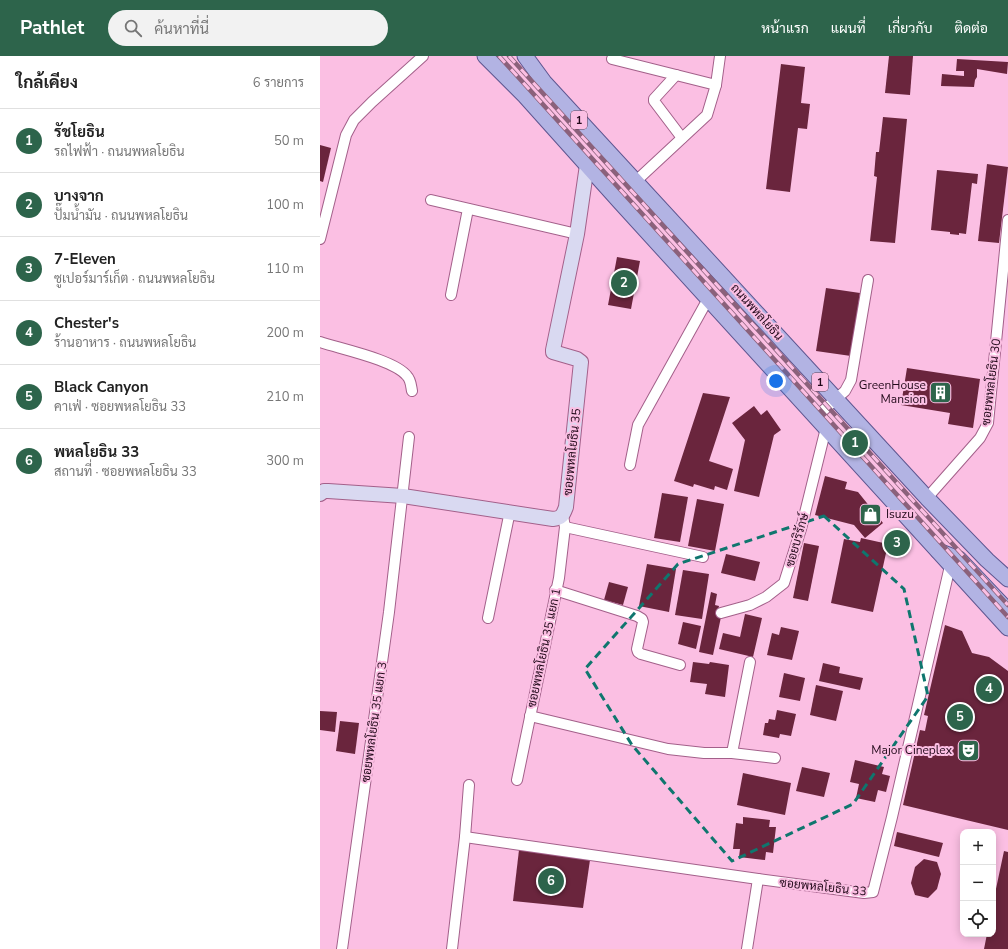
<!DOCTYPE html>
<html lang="th">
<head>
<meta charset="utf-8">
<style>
	:root { --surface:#fff; --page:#f2f2f2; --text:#222; --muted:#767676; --line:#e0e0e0; --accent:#2d644b }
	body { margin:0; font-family:"Nunito Sans",Sarabun,sans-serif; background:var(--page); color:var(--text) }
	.controls { position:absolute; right:12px; bottom:12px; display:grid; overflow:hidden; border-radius:8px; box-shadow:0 2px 10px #0003 }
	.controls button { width:36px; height:36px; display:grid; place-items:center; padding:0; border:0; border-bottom:1px solid var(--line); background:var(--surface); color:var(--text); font:20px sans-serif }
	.you { position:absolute; left:456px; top:325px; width:14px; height:14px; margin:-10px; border:3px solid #fff; border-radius:50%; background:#1a73e8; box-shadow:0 0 0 6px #1a73e833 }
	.badge { display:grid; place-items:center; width:26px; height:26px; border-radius:50%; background:var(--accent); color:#fff; font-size:13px; font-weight:700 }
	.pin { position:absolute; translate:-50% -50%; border:2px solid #fff; box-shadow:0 1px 4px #0006 }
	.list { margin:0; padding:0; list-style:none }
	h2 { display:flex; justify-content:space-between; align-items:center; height:52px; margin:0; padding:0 16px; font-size:17px }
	h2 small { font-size:13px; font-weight:400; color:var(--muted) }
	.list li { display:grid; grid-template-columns:26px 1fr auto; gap:12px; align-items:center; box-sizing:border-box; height:64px; padding:0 16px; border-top:1px solid var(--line) }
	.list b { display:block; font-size:15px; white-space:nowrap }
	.list p { margin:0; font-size:13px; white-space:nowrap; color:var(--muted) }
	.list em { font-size:13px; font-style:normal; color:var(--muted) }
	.icon { flex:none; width:22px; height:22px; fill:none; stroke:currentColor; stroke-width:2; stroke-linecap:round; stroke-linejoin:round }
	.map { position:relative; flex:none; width:688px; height:893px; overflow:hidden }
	header { display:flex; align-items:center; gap:24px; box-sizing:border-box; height:56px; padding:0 20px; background:var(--accent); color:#fff }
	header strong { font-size:19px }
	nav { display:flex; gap:22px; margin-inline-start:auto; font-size:14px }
	.search { width:280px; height:36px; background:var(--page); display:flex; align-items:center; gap:10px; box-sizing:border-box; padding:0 14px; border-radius:22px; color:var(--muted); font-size:15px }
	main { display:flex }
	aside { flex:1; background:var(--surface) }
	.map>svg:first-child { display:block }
	.building { fill:#6a253d }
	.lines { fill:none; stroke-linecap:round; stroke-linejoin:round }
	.street-casing { stroke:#a3608a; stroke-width:12 }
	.secondary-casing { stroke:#a3608a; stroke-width:16 }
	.primary-casing { stroke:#5e5690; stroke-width:17 }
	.street { stroke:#fff; stroke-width:10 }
	.secondary { stroke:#d9d9f1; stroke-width:14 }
	.primary { stroke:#b2b3e3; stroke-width:15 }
	.rail-casing { stroke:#8b617b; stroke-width:4.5 }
	.rail { stroke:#fbbfe3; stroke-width:3; stroke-dasharray:9; stroke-linecap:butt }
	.marked { fill:none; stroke:#0f766e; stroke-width:3; stroke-dasharray:8 5; stroke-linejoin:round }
	.labels { text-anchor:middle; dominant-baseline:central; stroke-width:4; stroke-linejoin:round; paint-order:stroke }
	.shield { fill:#fbbfe3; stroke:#634056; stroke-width:1 }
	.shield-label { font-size:11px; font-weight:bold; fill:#22091a }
	.street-label { font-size:12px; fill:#22091a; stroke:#fbbfe3 }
	.poi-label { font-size:12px; fill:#22091a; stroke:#fbbfe3; text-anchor:end }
</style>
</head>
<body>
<header>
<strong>Pathlet</strong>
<div class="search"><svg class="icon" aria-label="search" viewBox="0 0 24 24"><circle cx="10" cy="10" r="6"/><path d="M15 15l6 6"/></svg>ค้นหาที่นี่</div>
<nav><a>หน้าแรก</a><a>แผนที่</a><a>เกี่ยวกับ</a><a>ติดต่อ</a></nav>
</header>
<main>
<aside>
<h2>ใกล้เคียง<small>6 รายการ</small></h2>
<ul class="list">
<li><span class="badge">1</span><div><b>รัชโยธิน</b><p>รถไฟฟ้า · ถนนพหลโยธิน</p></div><em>50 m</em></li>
<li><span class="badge">2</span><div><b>บางจาก</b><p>ปั๊มน้ำมัน · ถนนพหลโยธิน</p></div><em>100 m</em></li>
<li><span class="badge">3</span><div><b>7-Eleven</b><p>ซูเปอร์มาร์เก็ต · ถนนพหลโยธิน</p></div><em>110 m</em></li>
<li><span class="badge">4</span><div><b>Chester's</b><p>ร้านอาหาร · ถนนพหลโยธิน</p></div><em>200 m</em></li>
<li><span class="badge">5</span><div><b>Black Canyon</b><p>คาเฟ่ · ซอยพหลโยธิน 33</p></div><em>210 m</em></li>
<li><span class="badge">6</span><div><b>พหลโยธิน 33</b><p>สถานที่ · ซอยพหลโยธิน 33</p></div><em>300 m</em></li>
</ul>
</aside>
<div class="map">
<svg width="688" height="893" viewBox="0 0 688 893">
	<rect width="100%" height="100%" fill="#fbbfe3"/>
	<g class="building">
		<polygon points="569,0 593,0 590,39 565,37"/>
		<polygon points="637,3 688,6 687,18 657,13 657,21 655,24 654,31 621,30 622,18 644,20 644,15 636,15"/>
		<polygon points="461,8 485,11 481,47 490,48 487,73 478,72 470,136 446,133"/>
		<polygon points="563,61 587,63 575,187 550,185 557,121 554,120 556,96 559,96"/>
		<polygon points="0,89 11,92 3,126 0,125"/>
		<polygon points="667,108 688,111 679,187 658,185"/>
		<polygon points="617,114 658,118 657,128 652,127 646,178 639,177 639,179 630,178 630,176 611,174"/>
		<polygon points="297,201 320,205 311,253 288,249"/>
		<polygon points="506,232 540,237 531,300 496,295"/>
		<polygon points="587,312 660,323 653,372 628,368 630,357 581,349"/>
		<polygon points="383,337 410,341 389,405 413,413 407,434 395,430 394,434 374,428 373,431 354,425"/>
		<polygon points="434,350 441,359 447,354 461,374 454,379 439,441 414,435 425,384 412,367"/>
		<polygon points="505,420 527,426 525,433 538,436 563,467 545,482 534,469 495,459"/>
		<polygon points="342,437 368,441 360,486 334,482"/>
		<polygon points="377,443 404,448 395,495 368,490"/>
		<polygon points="541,482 568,488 553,556 511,547 524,483 540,486"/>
		<polygon points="484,487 499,490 488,545 473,542"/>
		<polygon points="406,498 440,506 435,525 401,517"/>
		<polygon points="327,508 356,513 349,556 319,550"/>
		<polygon points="363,514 389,518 382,563 355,559"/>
		<polygon points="289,526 308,531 303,549 284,544"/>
		<polygon points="391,536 397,538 395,549 399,550 397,560 401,561 393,599 379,596"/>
		<polygon points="425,558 442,562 433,601 399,593 403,577 420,581"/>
		<polygon points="363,566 381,570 376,593 358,588"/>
		<polygon points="625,569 642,575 652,597 669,601 688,615 688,774 583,749 600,674 605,675 608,660 604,659"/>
		<polygon points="461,571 479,575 472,604 447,599 452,577 459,579"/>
		<polygon points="373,606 389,608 390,606 409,609 405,641 385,638 387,628 370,626"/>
		<polygon points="503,607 520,611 519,617 543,622 540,634 499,625"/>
		<polygon points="464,617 485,622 480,645 459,641"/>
		<polygon points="496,629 523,635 516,665 490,659"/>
		<polygon points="457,654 476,658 471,680 460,678 459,682 443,679 445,667 448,667 449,663 455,664"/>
		<polygon points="0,655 17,656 15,676 0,674"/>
		<polygon points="20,665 39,667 35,698 16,695"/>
		<polygon points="535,704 564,711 562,718 570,720 566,736 558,734 555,746 536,742 539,728 530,726"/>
		<polygon points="482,711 510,717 504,741 476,735"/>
		<polygon points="423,717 471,727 465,759 417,749"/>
		<polygon points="423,761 450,764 449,771 456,771 453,797 446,796 445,804 419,801 420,793 413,793 416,767 423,768"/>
		<polygon points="577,776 623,787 619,801 574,790"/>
		<polygon points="199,794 270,804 263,852 193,845"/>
		<polygon points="684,795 688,796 688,893 664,893 667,878 673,878 673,847"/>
		<polygon points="604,803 617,806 621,818 617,833 608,842 595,839 591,827 595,811"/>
	</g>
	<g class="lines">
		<defs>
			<g id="street">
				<polyline points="292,3 396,29"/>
				<polyline points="356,19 334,43 334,45 362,82"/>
				<polyline points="316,125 387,59 396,29 400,0"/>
				<polyline points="111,144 257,178"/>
				<polyline points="0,183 26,79 34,64 52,46 103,0"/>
				<polyline points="131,239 148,153"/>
				<path d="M0 286C21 293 75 304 87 320 91 324 91 330 92 335"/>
				<polyline points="496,361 525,335 531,324 548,224"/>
				<polyline points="310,409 318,369 388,243"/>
				<polyline points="607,442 660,382 668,367 688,164"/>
				<polyline points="245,471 383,501"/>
				<polyline points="235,534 317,560 322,563 323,566 317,593 318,596 321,598 360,609"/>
				<polyline points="401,557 430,549 446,541 464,527 481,473 506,372"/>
				<polyline points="168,562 190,455"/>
				<polyline points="210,660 348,693 384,697 412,697 455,702"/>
				<polyline points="412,697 430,606"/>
				<polyline points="197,724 239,522 245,471 243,460"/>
				<polyline points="145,781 438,823 544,837 553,836 572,761 630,510"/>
				<polyline points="22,893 69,556 89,381"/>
				<polyline points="132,893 145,781 149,729"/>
				<polyline points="427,893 438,823"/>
			</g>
			<path id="secondary" d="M0 438 4 435H8L83 440 233 463C242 462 243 459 246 451L261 306 257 303 233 296V294L257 178 267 109"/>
			<g id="primary">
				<polyline points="165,0 205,40 300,146 688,572"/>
				<polyline points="205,0 224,26 607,442 667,504 688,523"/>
				<polyline points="618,495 639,503 688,555"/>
			</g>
		</defs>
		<use href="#street" class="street-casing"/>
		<use href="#secondary" class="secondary-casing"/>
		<use href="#primary" class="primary-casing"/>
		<use href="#street" class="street"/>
		<use href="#secondary" class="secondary"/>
		<use href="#primary" class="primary"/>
		<defs>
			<g id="rail">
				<polyline points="179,0 688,561"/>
				<polyline points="189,0 688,549"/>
			</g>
		</defs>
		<use href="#rail" class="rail-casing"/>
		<use href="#rail" class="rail"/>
	</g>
	<path class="marked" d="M504 460 584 533 608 640 533 748 412 805 312 689 265 613 358 508Z"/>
	<defs>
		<symbol id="building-square" viewBox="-11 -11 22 22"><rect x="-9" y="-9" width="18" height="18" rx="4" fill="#2d644b" stroke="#fbbfe3"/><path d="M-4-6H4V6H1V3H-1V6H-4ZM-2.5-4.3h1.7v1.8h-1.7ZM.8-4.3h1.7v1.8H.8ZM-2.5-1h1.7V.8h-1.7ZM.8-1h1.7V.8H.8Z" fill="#fff"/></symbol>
		<symbol id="shop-square" viewBox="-11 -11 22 22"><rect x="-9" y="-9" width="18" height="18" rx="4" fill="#2d644b" stroke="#fbbfe3"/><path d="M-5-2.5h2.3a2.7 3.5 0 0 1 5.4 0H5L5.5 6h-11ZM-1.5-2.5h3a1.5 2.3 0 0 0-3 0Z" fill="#fff"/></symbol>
		<symbol id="theatre-square" viewBox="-11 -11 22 22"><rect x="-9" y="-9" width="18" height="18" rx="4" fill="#2d644b" stroke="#fbbfe3"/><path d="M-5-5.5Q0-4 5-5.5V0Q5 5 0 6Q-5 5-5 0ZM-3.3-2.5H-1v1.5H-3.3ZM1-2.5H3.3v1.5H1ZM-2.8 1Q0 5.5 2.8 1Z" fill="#fff"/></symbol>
	</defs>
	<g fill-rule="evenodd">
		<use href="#building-square" x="608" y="324" width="25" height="25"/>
		<use href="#shop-square" x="538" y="446" width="25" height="25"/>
		<use href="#theatre-square" x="636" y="682" width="25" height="25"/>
	</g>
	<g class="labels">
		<g class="shield">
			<rect x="251" y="55" width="16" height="18" rx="3"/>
			<rect x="492" y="317" width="16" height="18" rx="3"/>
		</g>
		<g class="shield-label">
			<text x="259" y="64">1</text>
			<text x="500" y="326">1</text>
		</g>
		<g class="street-label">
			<text transform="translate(437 256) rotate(48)">ถนนพหลโยธิน</text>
			<text transform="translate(671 326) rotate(-83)">ซอยพหลโยธิน 30</text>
			<text transform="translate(252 396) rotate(-84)">ซอยพหลโยธิน 35</text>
			<text transform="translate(477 484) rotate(-74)">ซอยบริรักษ์</text>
			<text transform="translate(224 592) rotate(-78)">ซอยพหลโยธิน 35 แยก 1</text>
			<text transform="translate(54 666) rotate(-82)">ซอยพหลโยธิน 35 แยก 3</text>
			<text transform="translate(503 831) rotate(6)">ซอยพหลโยธิน 33</text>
		</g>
		<g class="poi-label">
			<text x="606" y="329">GreenHouse<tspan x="606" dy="14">Mansion</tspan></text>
			<text x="566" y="458" text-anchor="start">Isuzu</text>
			<text x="632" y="694">Major Cineplex</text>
		</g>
	</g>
</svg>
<div class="controls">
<button>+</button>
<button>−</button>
<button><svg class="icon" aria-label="locate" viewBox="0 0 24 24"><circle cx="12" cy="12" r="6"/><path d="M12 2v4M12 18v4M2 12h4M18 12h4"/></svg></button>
</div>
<div class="you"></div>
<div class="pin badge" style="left:535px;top:387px">1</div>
<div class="pin badge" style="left:304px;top:227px">2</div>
<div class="pin badge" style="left:577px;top:487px">3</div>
<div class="pin badge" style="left:669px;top:633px">4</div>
<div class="pin badge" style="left:640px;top:661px">5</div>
<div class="pin badge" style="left:231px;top:825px">6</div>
</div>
</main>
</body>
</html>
